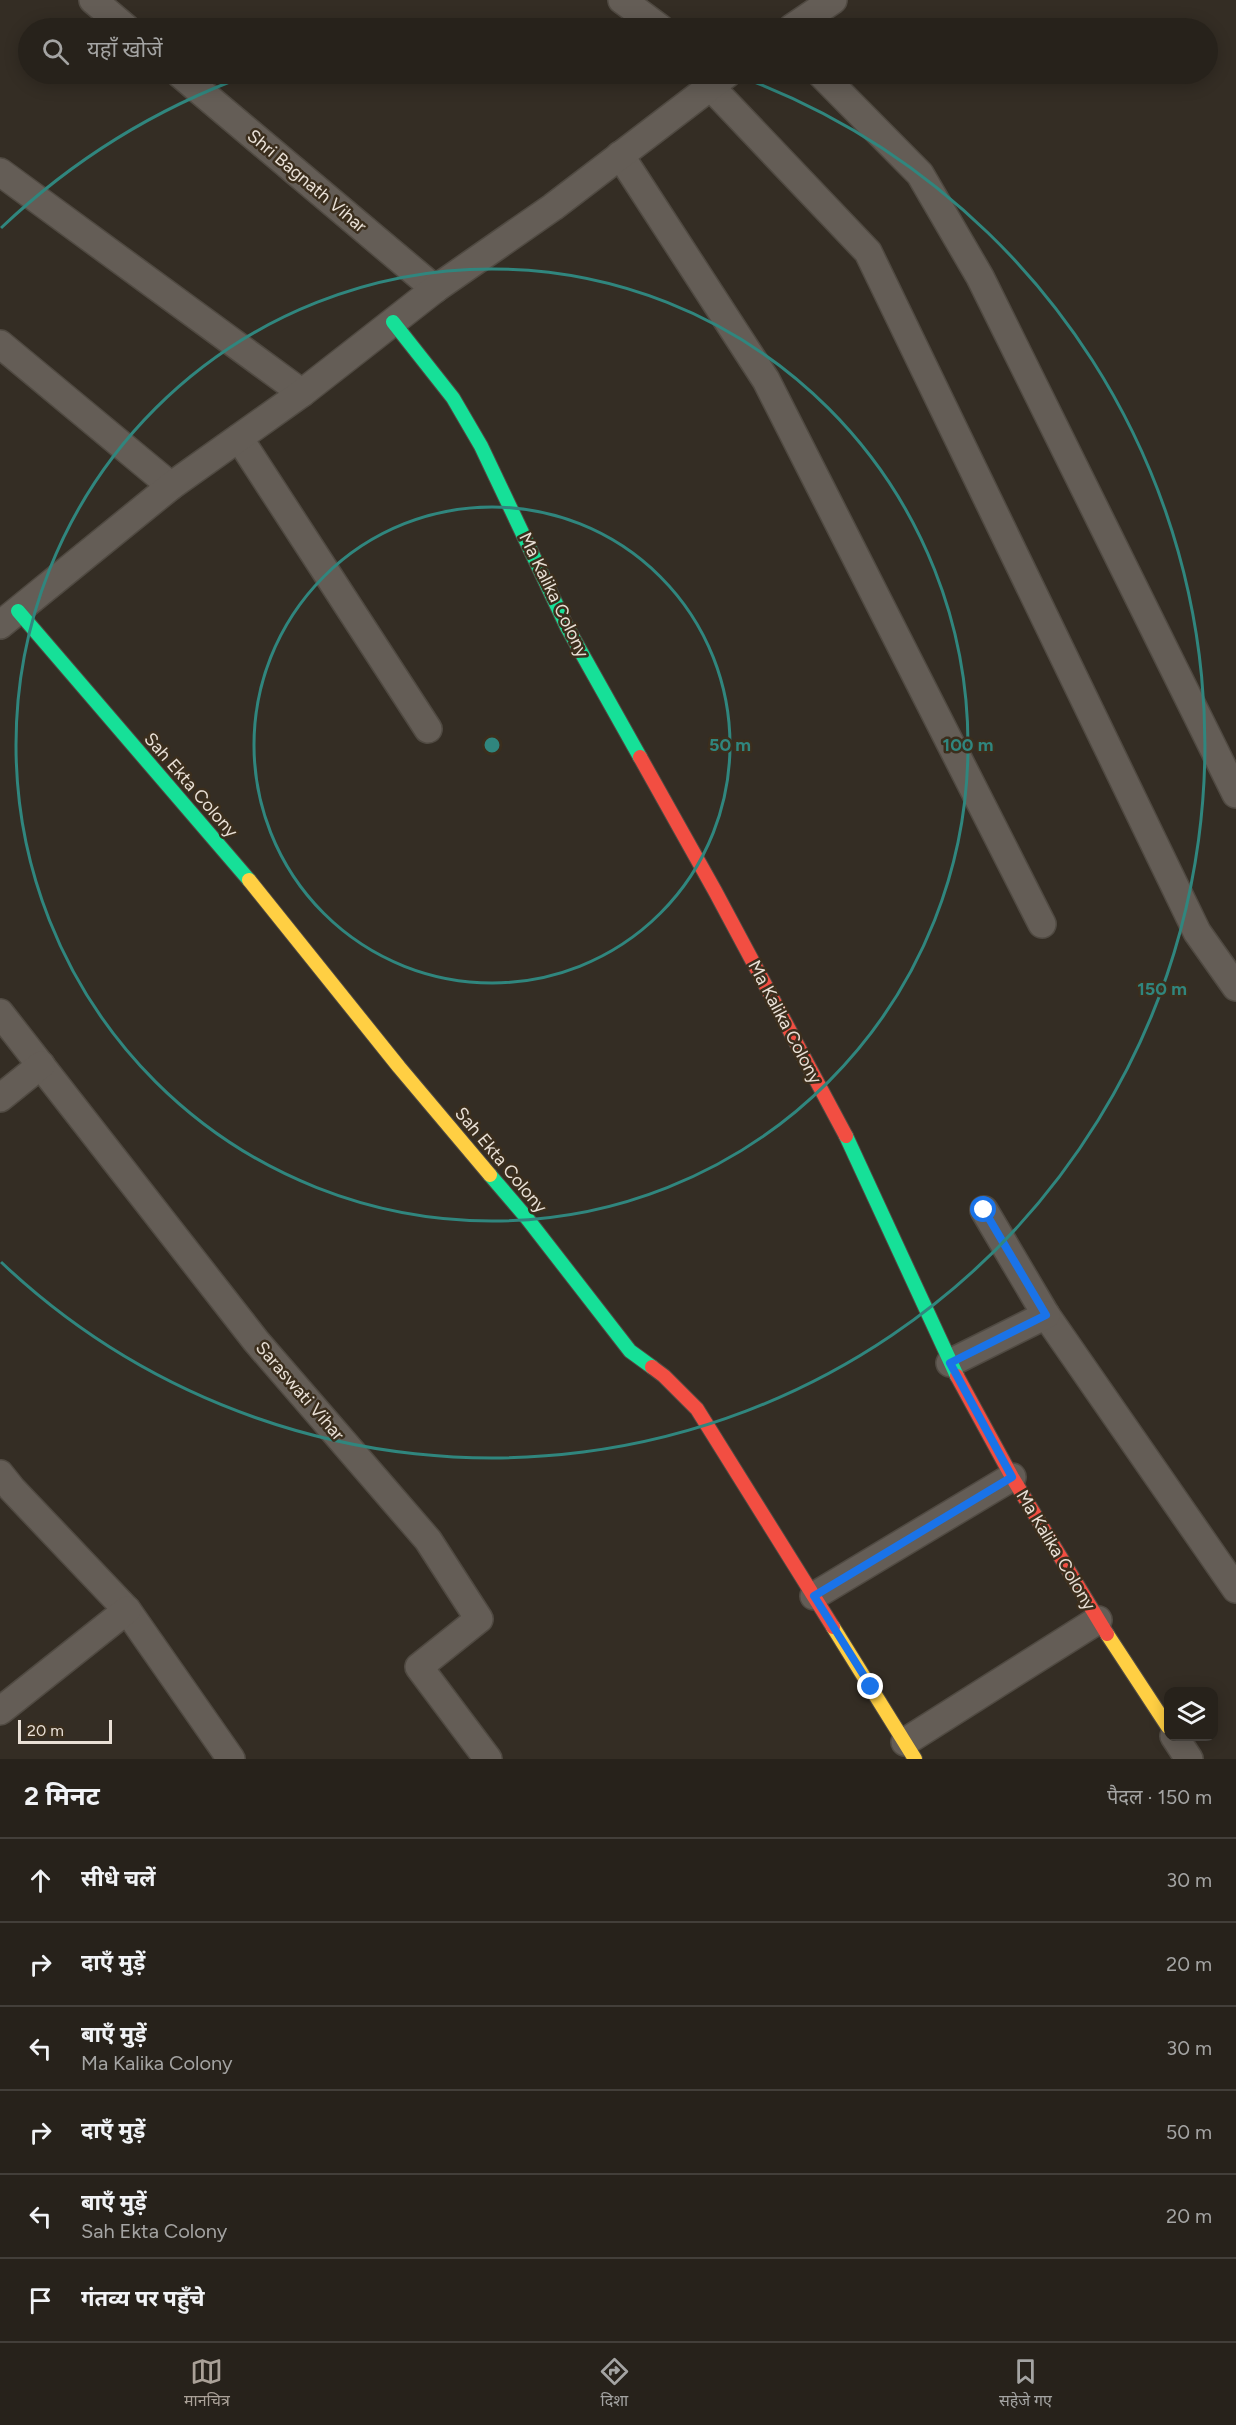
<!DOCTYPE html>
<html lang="hi">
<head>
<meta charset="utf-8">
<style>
	:root { --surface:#27221b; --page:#2f2a24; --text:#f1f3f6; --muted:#a4a4a3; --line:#433f3a; --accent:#aaa198 }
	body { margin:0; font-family:Figtree,"Noto Sans Devanagari",sans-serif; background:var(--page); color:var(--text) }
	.controls { position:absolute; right:18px; bottom:18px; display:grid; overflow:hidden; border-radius:12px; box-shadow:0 3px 15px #0003 }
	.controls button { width:54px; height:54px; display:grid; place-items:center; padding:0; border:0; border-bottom:2px solid var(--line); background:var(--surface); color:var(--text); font:30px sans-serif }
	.scale { position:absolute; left:18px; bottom:15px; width:94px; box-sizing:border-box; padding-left:6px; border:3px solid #e9e0d6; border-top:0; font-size:16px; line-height:21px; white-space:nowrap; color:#e9e0d6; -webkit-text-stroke:4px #3b2e1d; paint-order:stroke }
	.stop { position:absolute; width:18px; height:18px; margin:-14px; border:4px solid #1a73e8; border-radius:50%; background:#fff }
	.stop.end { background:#1a73e8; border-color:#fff; box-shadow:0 2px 6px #0008 }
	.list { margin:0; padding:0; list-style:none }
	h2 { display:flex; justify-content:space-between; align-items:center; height:78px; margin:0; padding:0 24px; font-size:26px }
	h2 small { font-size:20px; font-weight:400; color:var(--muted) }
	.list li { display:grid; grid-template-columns:39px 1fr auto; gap:18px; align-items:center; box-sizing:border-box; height:84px; padding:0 24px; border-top:2px solid var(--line) }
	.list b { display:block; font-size:22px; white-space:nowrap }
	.list p { margin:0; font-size:20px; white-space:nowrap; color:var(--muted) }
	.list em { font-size:20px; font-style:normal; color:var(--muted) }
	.icon { flex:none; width:33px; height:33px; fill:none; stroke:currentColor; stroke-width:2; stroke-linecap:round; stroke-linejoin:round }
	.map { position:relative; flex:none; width:1236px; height:1759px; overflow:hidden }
	.search { position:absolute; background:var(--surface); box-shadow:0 3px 15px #0003; left:18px; right:18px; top:18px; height:66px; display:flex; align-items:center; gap:15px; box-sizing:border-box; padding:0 21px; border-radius:33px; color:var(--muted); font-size:22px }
	.sheet { height:582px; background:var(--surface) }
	nav { display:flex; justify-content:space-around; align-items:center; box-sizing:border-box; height:84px; border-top:2px solid var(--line); background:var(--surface); font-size:16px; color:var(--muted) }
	nav a { display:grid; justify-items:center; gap:3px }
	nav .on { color:var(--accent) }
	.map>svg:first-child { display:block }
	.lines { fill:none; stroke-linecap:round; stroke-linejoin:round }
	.street-casing { stroke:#504a42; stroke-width:30 }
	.fast-casing { stroke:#504a42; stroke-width:16 }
	.slow-casing { stroke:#504a42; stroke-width:16 }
	.jam-casing { stroke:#504a42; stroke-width:16 }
	.street { stroke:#645d56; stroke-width:27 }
	.fast { stroke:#16e098; stroke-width:14 }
	.slow { stroke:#ffcf43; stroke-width:14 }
	.jam { stroke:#f24e42; stroke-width:14 }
	.route { stroke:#1a73e8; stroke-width:8 }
	.ring { fill:none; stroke:#30867e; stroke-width:3 }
	.labels { text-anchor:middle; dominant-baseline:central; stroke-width:5; stroke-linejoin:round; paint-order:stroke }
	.street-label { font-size:18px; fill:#e9e0d6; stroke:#3b2e1d }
	.centre { fill:#30867e; stroke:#3b2e1d; stroke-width:3 }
	.ring-label { font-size:18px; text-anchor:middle; font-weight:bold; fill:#30867e; stroke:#3b2e1d; stroke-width:5; stroke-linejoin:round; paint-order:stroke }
</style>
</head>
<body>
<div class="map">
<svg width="1236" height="1759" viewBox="0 0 1236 1759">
	<rect width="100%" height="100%" fill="#342d24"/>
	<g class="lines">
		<defs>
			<g id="street">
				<polyline points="93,0 126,28"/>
				<polyline points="622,0 660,28"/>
				<polyline points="792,28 833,0"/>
				<polyline points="180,74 435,289"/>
				<polyline points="821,74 920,174 980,277 1236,794"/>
				<polyline points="710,86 868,252 1197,932 1236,987"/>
				<polyline points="620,155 766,380 1042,924"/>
				<polyline points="0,172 302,393"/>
				<polyline points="0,344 171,486"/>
				<polyline points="239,438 428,729"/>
				<polyline points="0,625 171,486 302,393 435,289 553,207 727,74"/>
				<polyline points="0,1013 256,1341 428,1540 479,1619 419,1667 488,1759"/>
				<polyline points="0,1098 41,1065"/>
				<polyline points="984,1210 1046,1315 1236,1589"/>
				<polyline points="950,1363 1046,1315"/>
				<polyline points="0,1474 12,1489 127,1610 231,1759"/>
				<polyline points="814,1596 1012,1477"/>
				<polyline points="0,1711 127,1610"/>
				<polyline points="1174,1736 1189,1759"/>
				<polyline points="905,1742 1098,1620"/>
			</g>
			<g id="fast">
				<polyline points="393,322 453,398 481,446 567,627 640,757"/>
				<polyline points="18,611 249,880"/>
				<polyline points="846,1136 957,1376"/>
				<polyline points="490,1175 526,1217 630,1351 652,1367"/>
			</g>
			<g id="slow">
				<polyline points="249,880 399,1067 490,1175"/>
				<polyline points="833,1627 915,1759"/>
				<polyline points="1107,1634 1168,1727"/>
			</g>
			<g id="jam">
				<polyline points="640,757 715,891 846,1136"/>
				<polyline points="652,1367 664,1376 697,1409 833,1627"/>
				<polyline points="957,1376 1012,1477 1107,1634"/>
			</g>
		</defs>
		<use href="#street" class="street-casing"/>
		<use href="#fast" class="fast-casing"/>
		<use href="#slow" class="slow-casing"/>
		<use href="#jam" class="jam-casing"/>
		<use href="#street" class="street"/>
		<use href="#fast" class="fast"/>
		<use href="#slow" class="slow"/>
		<use href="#jam" class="jam"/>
	</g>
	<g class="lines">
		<polyline class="route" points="871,1687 814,1596 1012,1477 950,1363 1046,1315 984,1210"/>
	</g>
	<g class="ring">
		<circle cx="492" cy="745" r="238"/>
		<circle cx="492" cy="745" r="476"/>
		<path d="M1 228A713 713 0 0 1 248 75M736 75A713 713 0 1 1 1 1262"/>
	</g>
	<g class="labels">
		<g class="street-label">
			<text transform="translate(307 181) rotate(40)">Shri Bagnath Vihar</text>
			<text transform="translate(554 595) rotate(64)">Ma Kalika Colony</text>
			<text transform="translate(191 785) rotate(49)">Sah Ekta Colony</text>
			<text transform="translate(785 1022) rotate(62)">Ma Kalika Colony</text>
			<text transform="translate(501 1160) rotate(50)">Sah Ekta Colony</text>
			<text transform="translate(300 1391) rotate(49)">Saraswati Vihar</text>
			<text transform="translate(1056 1550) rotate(59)">Ma Kalika Colony</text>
		</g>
	</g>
	<circle cx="492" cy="745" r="9" class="centre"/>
	<g class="ring-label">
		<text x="730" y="751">50 m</text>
		<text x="968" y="751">100 m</text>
		<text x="1162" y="995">150 m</text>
	</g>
</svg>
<div class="controls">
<button><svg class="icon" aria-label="layers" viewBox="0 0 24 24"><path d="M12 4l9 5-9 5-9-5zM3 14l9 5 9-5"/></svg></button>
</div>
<div class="scale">20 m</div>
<div class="stop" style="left:984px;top:1210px"></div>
<div class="stop end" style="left:871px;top:1687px"></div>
<div class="search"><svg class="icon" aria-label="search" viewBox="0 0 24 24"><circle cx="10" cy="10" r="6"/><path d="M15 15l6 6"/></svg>यहाँ खोजें</div>
</div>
<section class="sheet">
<h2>2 मिनट<small>पैदल · 150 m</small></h2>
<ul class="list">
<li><svg class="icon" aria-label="ahead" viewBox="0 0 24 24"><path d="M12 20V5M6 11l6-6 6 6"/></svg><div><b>सीधे चलें</b></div><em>30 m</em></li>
<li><svg class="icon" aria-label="right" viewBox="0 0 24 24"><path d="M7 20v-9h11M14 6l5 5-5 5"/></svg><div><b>दाएँ मुड़ें</b></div><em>20 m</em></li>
<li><svg class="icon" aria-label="left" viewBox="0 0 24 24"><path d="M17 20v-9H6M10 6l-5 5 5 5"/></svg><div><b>बाएँ मुड़ें</b><p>Ma Kalika Colony</p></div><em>30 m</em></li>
<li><svg class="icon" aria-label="right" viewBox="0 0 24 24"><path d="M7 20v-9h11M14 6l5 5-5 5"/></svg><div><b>दाएँ मुड़ें</b></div><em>50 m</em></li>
<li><svg class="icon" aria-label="left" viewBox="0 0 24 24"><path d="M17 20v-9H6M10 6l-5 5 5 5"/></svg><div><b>बाएँ मुड़ें</b><p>Sah Ekta Colony</p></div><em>20 m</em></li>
<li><svg class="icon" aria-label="arrive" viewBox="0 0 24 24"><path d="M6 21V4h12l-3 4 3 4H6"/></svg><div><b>गंतव्य पर पहुँचे</b></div></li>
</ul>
</section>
<nav>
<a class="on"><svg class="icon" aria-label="map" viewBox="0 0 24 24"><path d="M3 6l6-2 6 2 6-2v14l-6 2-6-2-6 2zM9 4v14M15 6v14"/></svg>मानचित्र</a>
<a><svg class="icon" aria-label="directions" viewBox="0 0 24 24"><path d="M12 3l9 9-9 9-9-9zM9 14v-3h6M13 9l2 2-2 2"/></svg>दिशा</a>
<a><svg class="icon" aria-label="saved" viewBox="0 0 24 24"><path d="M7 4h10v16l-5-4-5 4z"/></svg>सहेजे गए</a>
</nav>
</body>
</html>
